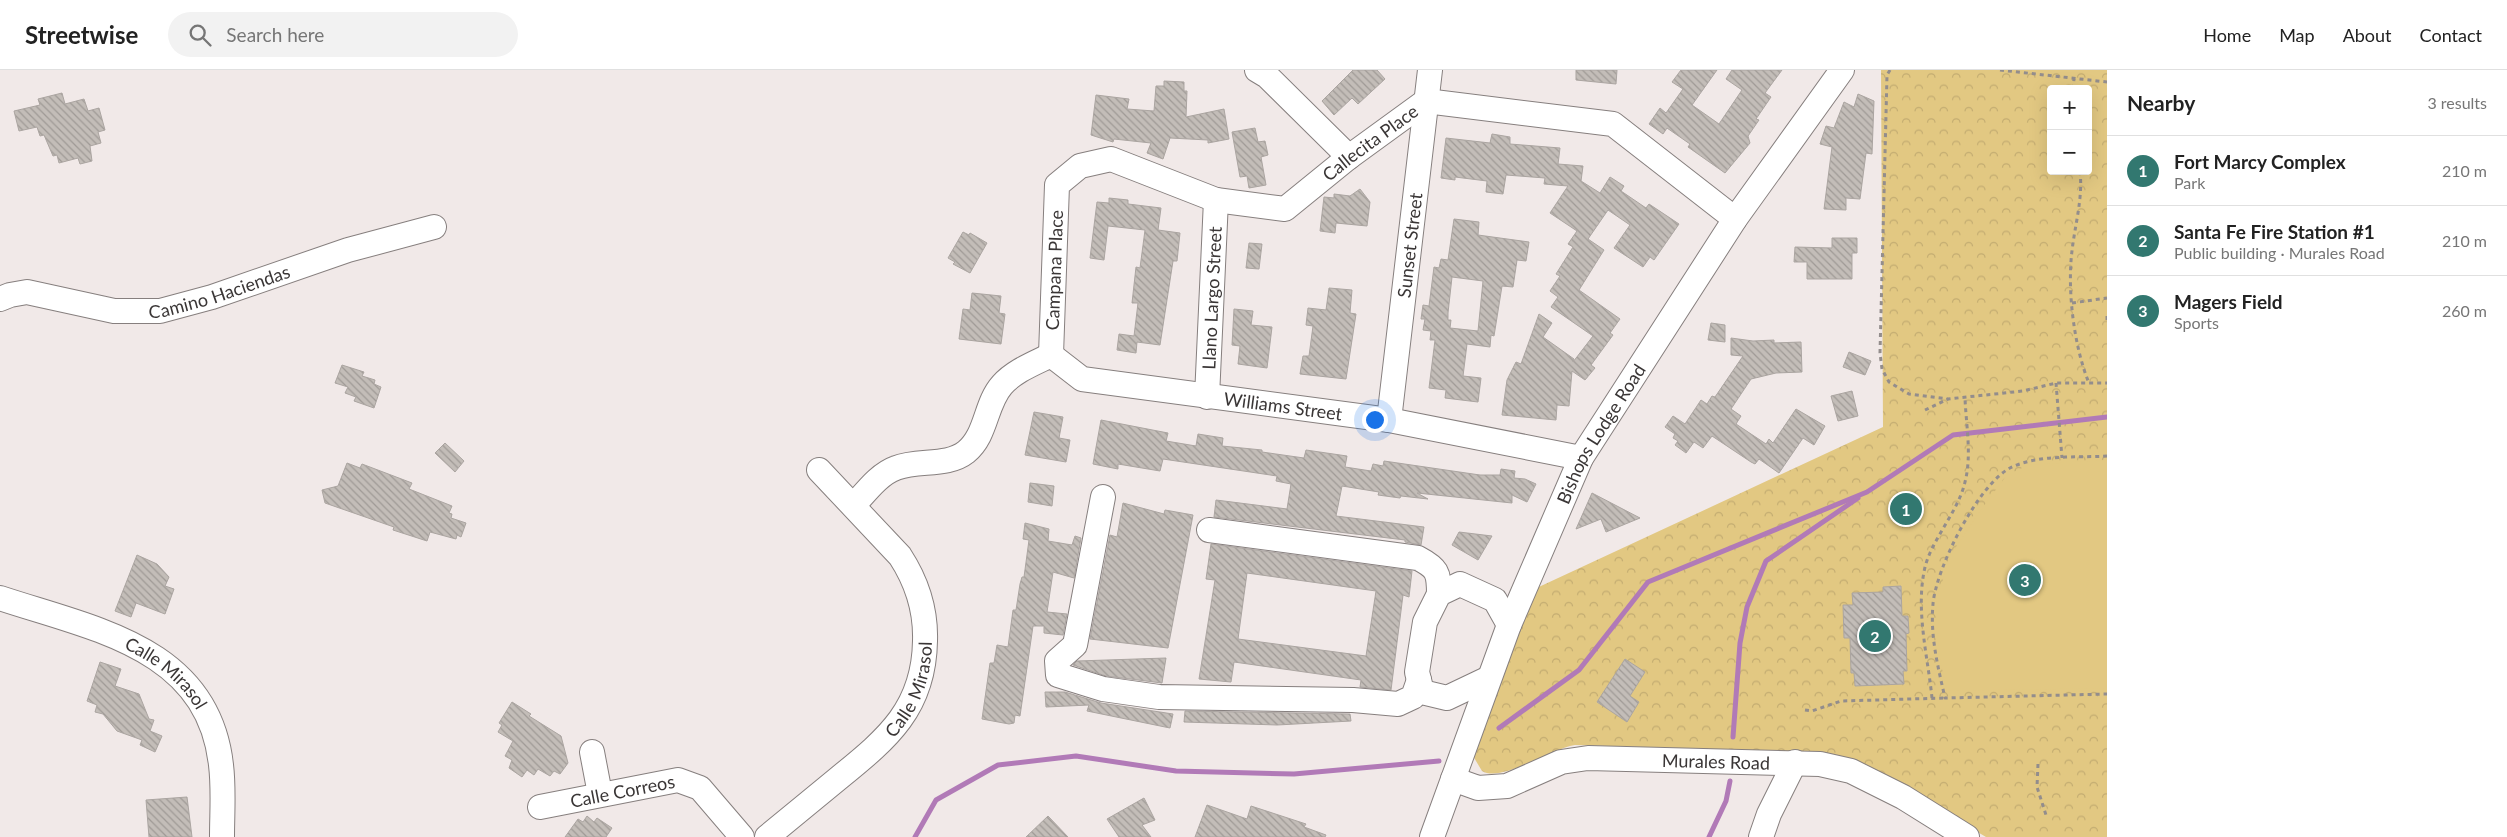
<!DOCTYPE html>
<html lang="en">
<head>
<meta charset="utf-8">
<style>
	:root { --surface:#fff; --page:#f2f2f2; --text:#222; --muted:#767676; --line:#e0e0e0; --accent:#327870 }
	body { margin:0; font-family:Lato,sans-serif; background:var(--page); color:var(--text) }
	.controls { position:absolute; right:15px; top:15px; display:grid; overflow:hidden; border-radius:5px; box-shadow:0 5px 20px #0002 }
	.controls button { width:45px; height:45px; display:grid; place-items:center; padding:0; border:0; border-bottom:1px solid var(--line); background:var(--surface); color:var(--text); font:25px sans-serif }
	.you { position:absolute; left:1374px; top:349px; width:18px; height:18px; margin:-12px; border:4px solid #fff; border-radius:50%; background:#1a73e8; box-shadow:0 0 0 8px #1a73e833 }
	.badge { display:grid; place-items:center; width:32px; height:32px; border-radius:50%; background:var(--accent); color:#fff; font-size:16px; font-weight:700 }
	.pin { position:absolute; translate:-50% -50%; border:2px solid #fff; box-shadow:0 1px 5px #0006 }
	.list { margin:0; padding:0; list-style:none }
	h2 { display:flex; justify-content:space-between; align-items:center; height:65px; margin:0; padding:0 20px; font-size:21px }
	h2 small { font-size:16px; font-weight:400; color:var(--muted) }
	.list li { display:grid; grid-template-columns:32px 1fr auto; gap:15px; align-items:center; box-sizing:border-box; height:70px; padding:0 20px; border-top:1px solid var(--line) }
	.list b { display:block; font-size:19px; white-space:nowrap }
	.list p { margin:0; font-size:16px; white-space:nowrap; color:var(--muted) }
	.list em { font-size:16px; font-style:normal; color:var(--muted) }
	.icon { flex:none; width:28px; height:28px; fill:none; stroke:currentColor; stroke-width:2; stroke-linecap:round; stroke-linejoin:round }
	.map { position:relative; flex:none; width:2107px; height:767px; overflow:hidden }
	header { display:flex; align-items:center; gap:30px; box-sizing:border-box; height:70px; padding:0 25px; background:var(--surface); border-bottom:1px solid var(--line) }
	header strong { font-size:24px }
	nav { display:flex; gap:28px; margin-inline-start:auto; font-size:18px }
	.search { width:350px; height:45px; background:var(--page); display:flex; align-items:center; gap:12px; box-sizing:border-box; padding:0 18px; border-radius:28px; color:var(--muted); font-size:19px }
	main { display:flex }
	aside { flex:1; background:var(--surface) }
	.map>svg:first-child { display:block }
	.park { fill:url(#park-crowns); fill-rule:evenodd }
	.pitch { fill:#e2c882 }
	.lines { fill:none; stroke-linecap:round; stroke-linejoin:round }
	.stream { stroke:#b17ab7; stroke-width:5 }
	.building { fill:url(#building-back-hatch); stroke:#aba5a1; fill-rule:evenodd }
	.minor-casing { stroke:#867f7e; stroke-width:26 }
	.path { stroke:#938d8c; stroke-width:3; stroke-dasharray:4 4; stroke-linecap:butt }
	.minor { stroke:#fff; stroke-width:24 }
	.labels { text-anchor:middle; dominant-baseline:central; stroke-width:5; stroke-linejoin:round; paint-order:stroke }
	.street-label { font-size:18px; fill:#3a3636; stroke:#f1e9e8 }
</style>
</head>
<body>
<header>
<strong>Streetwise</strong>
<div class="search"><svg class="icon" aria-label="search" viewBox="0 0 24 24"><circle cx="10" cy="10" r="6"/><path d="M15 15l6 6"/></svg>Search here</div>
<nav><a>Home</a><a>Map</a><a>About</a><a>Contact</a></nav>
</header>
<main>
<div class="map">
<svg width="2107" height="767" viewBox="0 0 2107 767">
	<defs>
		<pattern id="park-crowns" width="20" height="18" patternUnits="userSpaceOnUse" patternTransform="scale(1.25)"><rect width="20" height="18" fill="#e2c882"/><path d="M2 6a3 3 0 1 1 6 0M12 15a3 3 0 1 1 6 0" fill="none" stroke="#c3ac71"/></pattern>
		<pattern id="building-back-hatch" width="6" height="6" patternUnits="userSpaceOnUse" patternTransform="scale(1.25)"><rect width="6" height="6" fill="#c3bdb8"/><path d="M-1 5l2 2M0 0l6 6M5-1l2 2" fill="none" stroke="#9f9a96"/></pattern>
	</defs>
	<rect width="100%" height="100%" fill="#f1e9e8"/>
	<path class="park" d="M1881 0H2107V767H1986L1886 708 1829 685 1815 682 1575 675C1549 679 1502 713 1482 701L1473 686 1528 522 1883 357ZM2051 19H2088V101H2051Z"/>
	<polygon class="pitch" points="2107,390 2107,618 1947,621 1939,585 1936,533 1950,486 1980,441 2006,406 2028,395"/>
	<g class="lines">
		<g class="stream">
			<polyline points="1499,658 1579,600 1648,512 1867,422 1953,365 2107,347"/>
			<polyline points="1733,667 1740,573 1747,537 1766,491 1858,428"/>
			<polyline points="915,767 936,730 998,695 1076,686 1176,701 1294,704 1439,691"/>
			<polyline points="1709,767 1726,731 1730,711"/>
		</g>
	</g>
	<g class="building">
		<polygon points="1353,0 1377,0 1385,9 1358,34 1352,28 1334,45 1322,31"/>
		<polygon points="1576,0 1617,0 1616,14 1576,10"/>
		<polygon points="1681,0 1717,0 1692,35 1719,54 1742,20 1726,9 1732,0 1782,0 1765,23 1771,27 1756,49 1759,50 1748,66 1750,73 1725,103 1688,77 1690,74 1667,58 1663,64 1649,54 1660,38 1666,43 1683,19 1672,12"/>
		<polygon points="1164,11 1184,12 1184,21 1187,21 1186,47 1224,39 1229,69 1208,73 1208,70 1170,68 1163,89 1147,83 1151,73 1114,69 1113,72 1091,65 1096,25 1129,29 1127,39 1154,41 1156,16 1164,16"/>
		<polygon points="62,23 65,34 84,29 88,41 99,38 105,60 98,62 101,73 90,76 92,91 80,94 78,88 59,93 57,85 53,86 44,65 40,66 37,57 19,61 14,41 40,35 38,29"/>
		<polygon points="1858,24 1874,31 1872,84 1866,83 1860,129 1846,128 1846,140 1824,139 1832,77 1820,74 1826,56 1834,58 1844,32 1854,37"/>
		<polygon points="1255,58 1258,72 1265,71 1268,85 1261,87 1266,115 1249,118 1247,106 1240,107 1232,62"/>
		<polygon points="1492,64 1510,67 1510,74 1560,78 1558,94 1583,96 1581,111 1600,123 1610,107 1624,116 1621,121 1646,138 1649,134 1679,154 1654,190 1650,187 1643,197 1614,178 1630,155 1608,140 1588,169 1604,180 1579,220 1620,249 1610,263 1613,265 1591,295 1595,298 1585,310 1572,301 1569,336 1557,335 1556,350 1502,345 1507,310 1516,292 1521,294 1539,244 1552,253 1543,267 1574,289 1573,292 1593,266 1551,237 1558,227 1550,221 1560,206 1556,204 1573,177 1568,174 1577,161 1550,143 1568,116 1544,114 1545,108 1506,105 1503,124 1486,122 1487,111 1455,107 1455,110 1441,108 1446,68 1490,73"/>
		<polygon points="1360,119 1370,132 1367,156 1336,153 1335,163 1320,161 1324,127 1334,128 1334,124 1350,126"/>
		<polygon points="1109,128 1128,130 1128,134 1161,138 1158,160 1180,163 1177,191 1173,191 1160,275 1137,272 1136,283 1117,280 1119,264 1134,266 1138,233 1132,233 1136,197 1140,198 1145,160 1108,156 1104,190 1090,188 1097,132 1109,133"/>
		<path d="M1454 149 1479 152 1478 165 1529 172 1526 191 1517 190 1513 217 1502 216 1494 266 1491 265 1490 277 1467 274 1463 306 1481 308 1478 332 1445 328 1446 320 1429 318 1435 270H1430L1431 261 1423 260 1425 249H1421L1423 235 1429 236 1434 197 1439 198 1441 189 1448 190ZM1452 207 1483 211 1478 261 1450 258 1451 250H1448V243Z"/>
		<polygon points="963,162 969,165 970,163 987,173 970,203 953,194 955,192 948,188"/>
		<polygon points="1832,168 1857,168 1857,183 1852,183 1852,209 1807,209 1807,192 1794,192 1795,177 1832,178"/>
		<polygon points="1249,173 1262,174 1259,199 1246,198"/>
		<polygon points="1329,218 1352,220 1350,243 1356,244 1346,309 1300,304 1303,286 1309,286 1313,256 1306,255 1308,238 1326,240"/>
		<polygon points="972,223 1001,226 999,243 1005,244 1001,274 959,269 963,239 970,240"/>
		<polygon points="1234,239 1253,241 1251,255 1272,257 1267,298 1238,294 1240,276 1232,275"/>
		<polygon points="1711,253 1725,255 1725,272 1708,270"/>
		<polygon points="1731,268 1753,271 1774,270 1774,273 1801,272 1802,302 1776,303 1751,309 1731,339 1741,346 1736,354 1766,374 1769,369 1773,373 1796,339 1825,356 1814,375 1803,368 1779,403 1759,389 1755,394 1751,392 1712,366 1703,378 1694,372 1686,383 1675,375 1678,371 1673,368 1675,364 1665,357 1673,346 1685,354 1701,330 1707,334 1712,326 1715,327 1743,286 1731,285"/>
		<polygon points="1849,282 1871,291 1865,305 1843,297"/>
		<polygon points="342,295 364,302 362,306 375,310 374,314 381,317 374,338 354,331 356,327 345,323 348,317 335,313"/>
		<polygon points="1852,321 1858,346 1838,351 1831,326"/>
		<polygon points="1034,342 1063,347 1059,368 1070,370 1066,392 1025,385"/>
		<polygon points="1101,350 1168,363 1166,371 1196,376 1198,364 1223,368 1222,376 1262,380 1262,382 1304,388 1306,380 1347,386 1345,397 1371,401 1373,394 1383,396 1384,391 1480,405 1500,405 1501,399 1515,401 1514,408 1525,409 1536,414 1527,432 1512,425 1512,433 1417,423 1428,429 1401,426 1400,428 1378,425 1379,422 1342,416 1336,446 1424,457 1421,475 1405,472 1405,470 1214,447 1216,430 1287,439 1291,414 1276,411 1277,406 1163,389 1160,401 1118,394 1118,399 1093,394"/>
		<polygon points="445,373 464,391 455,402 435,383"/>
		<polygon points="347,393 360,398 362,394 412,413 409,419 452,436 449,443 452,444 451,448 466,453 461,467 457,465 456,469 430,462 427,471 393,460 394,457 325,433 322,420 338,416"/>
		<polygon points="1030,413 1054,416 1052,436 1028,432"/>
		<polygon points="1592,423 1640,448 1606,462 1601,449 1576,459"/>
		<polygon points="1123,433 1164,444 1165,440 1193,445 1168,578 1090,569 1110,465 1117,467"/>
		<polygon points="1025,453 1049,459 1048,471 1072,475 1075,466 1081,468 1074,508 1053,502 1047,542 1067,544 1063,565 1044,563 1044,556 1033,556 1020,646 1015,645 1014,653 1009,654 982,649 990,593 994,593 997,575 1008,577 1013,540 1016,540 1020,514 1022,507 1024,507 1029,470 1023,469"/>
		<polygon points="1459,462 1492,466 1478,490 1452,475"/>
		<path d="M1211 474 1412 501 1409 527 1403 525 1391 620 1360 617 1361 610 1234 592 1231 612 1199 609 1215 510 1206 509ZM1247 503 1376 521 1366 586 1238 569Z"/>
		<polygon points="137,485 157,494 169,507 165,516 174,519 165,544 136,533 131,547 115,541"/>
		<polygon points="1901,516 1902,546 1908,546 1909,563 1906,564 1907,601 1903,601 1904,614 1855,616 1854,603 1851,603 1850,568 1844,568 1843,535 1853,535 1852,523 1883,522 1883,517"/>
		<polygon points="1166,588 1162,613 1106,606 1073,595 1077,591"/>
		<polygon points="1625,589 1645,602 1630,626 1639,632 1627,652 1597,632"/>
		<polygon points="100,592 121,599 115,616 139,624 149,649 154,650 150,661 162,666 155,682 140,675 142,670 117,661 103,644 95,642 97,635 87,631"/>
		<polygon points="1045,622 1065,622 1101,633 1173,644 1170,658 1087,641 1089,635 1046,637"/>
		<polygon points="512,632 531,644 529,646 561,666 568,693 560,704 554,701 550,706 538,699 534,705 527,700 522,707 509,698 512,690 505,686 513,671 498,662 502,655 499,653"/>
		<polygon points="1185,641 1350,644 1351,651 1277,655 1184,652"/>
		<polygon points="187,727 192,767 149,767 146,730"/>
		<polygon points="1144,728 1155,750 1142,755 1151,767 1119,767 1107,749"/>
		<polygon points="1207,735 1247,749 1251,736 1306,754 1304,757 1326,765 1325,767 1195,767"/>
		<polygon points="587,746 594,752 597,748 612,758 606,767 565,767 578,749 583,752"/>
		<polygon points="1048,746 1068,767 1026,767"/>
	</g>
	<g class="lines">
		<defs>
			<g id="minor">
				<polyline points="1257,0 1267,6 1349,87"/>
				<path id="s1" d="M0 229 10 225 27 222 114 241H160L212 227 348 180 434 157"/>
				<path id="s2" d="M1051 285 1057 115 1080 96 1111 89 1216 130 1285 139 1349 87 1426 31 1613 54 1735 149"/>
				<path id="s3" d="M1051 285 1082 309 1389 350 1581 388"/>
				<path id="s4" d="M1207 327 1216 130"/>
				<path id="s5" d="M1389 350 1430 0"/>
				<polyline points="1103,427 1075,575 1057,591 1058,605 1103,619 1159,627 1353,630 1398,634 1413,627 1419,610"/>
				<path d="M854 435C866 422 879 404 896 398 918 389 947 397 966 382 987 365 985 334 1002 315 1014 301 1035 293 1051 285"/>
				<path d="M1209 460 1418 488C1437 498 1439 502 1439 524"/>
				<path id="s6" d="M0 528C93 559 208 577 221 695 224 719 222 743 222 767"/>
				<polyline points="1489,608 1447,628 1422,622 1417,602 1425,552 1439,524 1460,514 1495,530 1509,555"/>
				<polyline points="592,682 600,724"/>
				<path id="s7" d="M1453 709 1478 718 1507 716 1561 692 1588 688 1820 694 1851 701 1903 727 1967 767"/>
				<path id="s8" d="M540 737 678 710 700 718 742 767"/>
				<path id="s9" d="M767 767C791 747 816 727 840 707 888 668 924 638 925 571 926 540 917 512 900 486L819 400"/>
				<path id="s10" d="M1432 767 1509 555 1581 388 1735 149 1842 0"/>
				<polyline points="1761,767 1769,744 1795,692"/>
			</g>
		</defs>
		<use href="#minor" class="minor-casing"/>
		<g class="path">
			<polyline points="1890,0 1887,5 1880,283 1882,299 1889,312 1909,324 1948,329 2023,321 2056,313 2107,313"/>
			<polyline points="2000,0 2107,12"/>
			<polyline points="2073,19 2074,9"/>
			<path d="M2080 101C2083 129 2075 154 2072 181 2067 220 2074 277 2089 313"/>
			<polyline points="2072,233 2107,228"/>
			<polyline points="2107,246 2107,250"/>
			<polyline points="2056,313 2062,388"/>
			<polyline points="1925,340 1948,329"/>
			<path d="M2107 386C2076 388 2038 384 2010 398 1978 415 1936 498 1933 534 1930 566 1938 597 1945 628L2107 624"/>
			<path d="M1932 628C1928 588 1916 543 1924 502 1929 472 1958 443 1965 412 1972 385 1966 355 1965 328"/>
			<polyline points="1805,640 1812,641 1841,631 1945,628"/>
			<polyline points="2038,694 2037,717 2046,745"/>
		</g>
		<use href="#minor" class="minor"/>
	</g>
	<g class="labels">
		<g class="street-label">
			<text stroke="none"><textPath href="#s2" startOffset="522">Callecita Place</textPath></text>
			<text stroke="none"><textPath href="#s5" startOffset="176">Sunset Street</textPath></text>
			<text stroke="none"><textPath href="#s2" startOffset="85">Campana Place</textPath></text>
			<text stroke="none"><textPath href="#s1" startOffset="225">Camino Haciendas</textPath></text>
			<text stroke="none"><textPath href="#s4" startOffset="99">Llano Largo Street</textPath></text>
			<text stroke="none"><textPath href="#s3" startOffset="242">Williams Street</textPath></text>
			<text stroke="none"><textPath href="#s10" startOffset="438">Bishops Lodge Road</textPath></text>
			<text stroke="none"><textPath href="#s6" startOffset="185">Calle Mirasol</textPath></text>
			<text stroke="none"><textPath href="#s9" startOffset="210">Calle Mirasol</textPath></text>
			<text stroke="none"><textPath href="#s7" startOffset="270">Murales Road</textPath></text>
			<text stroke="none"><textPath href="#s8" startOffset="84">Calle Correos</textPath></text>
		</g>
	</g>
</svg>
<div class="controls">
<button>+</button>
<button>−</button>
</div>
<div class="you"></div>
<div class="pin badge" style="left:1906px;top:439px">1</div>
<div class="pin badge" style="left:1875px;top:566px">2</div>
<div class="pin badge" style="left:2025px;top:510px">3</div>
</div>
<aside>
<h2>Nearby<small>3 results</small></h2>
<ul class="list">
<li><span class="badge">1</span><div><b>Fort Marcy Complex</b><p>Park</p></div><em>210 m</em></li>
<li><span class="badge">2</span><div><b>Santa Fe Fire Station #1</b><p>Public building · Murales Road</p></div><em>210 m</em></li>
<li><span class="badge">3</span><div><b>Magers Field</b><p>Sports</p></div><em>260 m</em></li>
</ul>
</aside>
</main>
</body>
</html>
